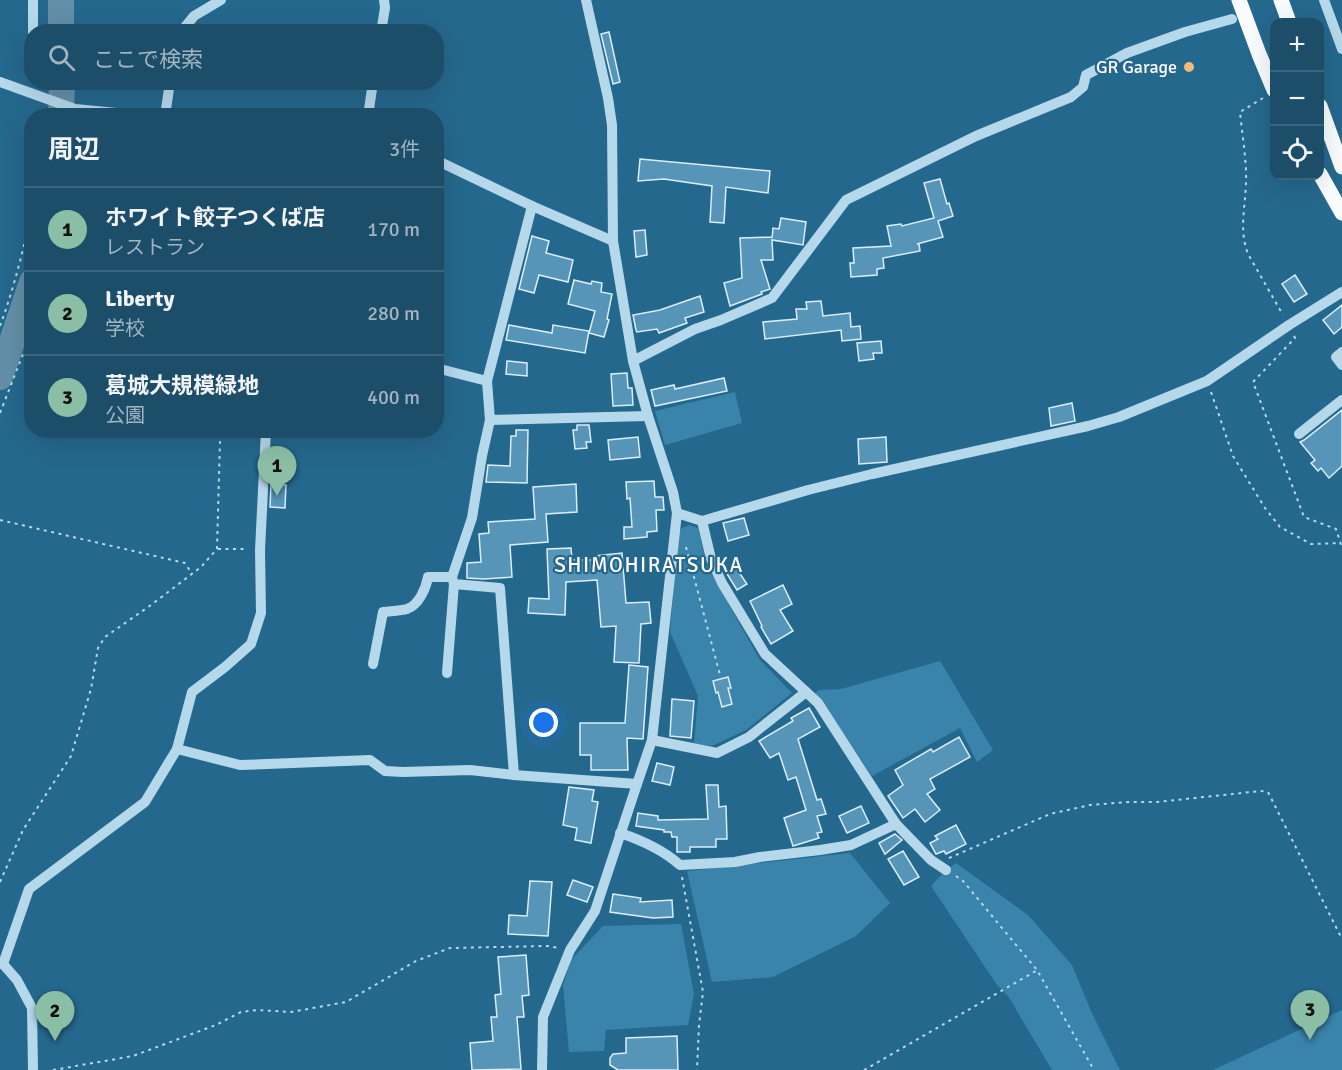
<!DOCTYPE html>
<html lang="ja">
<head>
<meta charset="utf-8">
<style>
	:root { --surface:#1c4e6a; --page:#255570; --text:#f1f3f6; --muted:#a0b4c1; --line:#3a657e; --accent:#8abfa5 }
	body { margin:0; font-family:Signika,"Noto Sans JP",sans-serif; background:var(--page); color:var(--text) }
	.controls { position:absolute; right:18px; top:18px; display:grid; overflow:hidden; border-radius:12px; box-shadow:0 6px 24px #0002 }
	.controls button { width:54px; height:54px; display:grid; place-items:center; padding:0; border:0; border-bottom:2px solid var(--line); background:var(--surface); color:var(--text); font:30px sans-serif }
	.you { position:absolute; left:544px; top:723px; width:21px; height:21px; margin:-15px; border:4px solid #fff; border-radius:50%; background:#1a73e8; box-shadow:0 0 0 9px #1a73e833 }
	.badge { display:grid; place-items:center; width:39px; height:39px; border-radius:50%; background:var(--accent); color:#111; font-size:20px; font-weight:700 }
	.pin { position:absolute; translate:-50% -50px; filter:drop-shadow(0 2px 3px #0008) }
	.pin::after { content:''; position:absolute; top:32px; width:21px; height:18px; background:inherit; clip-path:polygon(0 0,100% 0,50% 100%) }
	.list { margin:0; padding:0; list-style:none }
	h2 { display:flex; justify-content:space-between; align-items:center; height:78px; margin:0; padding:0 24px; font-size:26px }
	h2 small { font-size:20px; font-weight:400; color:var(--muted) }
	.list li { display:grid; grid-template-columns:39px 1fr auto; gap:18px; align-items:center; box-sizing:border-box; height:84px; padding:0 24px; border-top:2px solid var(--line) }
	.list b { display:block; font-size:22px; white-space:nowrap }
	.list p { margin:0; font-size:20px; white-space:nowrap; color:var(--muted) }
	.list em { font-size:20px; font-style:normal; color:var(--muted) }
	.icon { flex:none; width:33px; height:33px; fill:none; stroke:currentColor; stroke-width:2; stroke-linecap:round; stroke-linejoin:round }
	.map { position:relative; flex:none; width:1342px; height:1070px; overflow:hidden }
	.search { position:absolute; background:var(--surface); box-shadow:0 6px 24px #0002; left:24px; top:24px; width:420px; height:66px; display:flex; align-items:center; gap:15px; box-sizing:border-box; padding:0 21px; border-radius:24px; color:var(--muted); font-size:22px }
	.panel { position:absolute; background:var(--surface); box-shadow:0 6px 24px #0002; left:24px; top:108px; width:420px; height:330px; border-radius:24px }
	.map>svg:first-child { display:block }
	.green { fill:#3a83aa }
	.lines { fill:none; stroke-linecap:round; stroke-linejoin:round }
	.river { stroke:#638fa8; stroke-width:26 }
	.building { fill:#5695b8; stroke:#d9eef8; stroke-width:1.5 }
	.path { stroke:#b5d8eb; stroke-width:2; stroke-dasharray:3 4.5; stroke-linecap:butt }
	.minor { stroke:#b5d8eb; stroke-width:10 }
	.major { stroke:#f9fcff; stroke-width:15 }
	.poi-dot { fill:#f4b879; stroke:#25688d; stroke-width:2 }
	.labels { text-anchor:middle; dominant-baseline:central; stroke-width:4.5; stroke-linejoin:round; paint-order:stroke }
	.poi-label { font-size:18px; fill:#fff; stroke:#25688d; text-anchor:end }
	.quarter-label { font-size:21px; letter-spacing:1.5px; fill:#fff; stroke:#25688d }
</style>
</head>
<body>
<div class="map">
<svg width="1342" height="1070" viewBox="0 0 1342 1070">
	<rect width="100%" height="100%" fill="#25688d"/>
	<g class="green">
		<polygon points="735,392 742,423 665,445 655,411"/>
		<polygon points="689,525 698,528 706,564 760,660 792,693 746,730 712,746 694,744 698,696 670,632 678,530"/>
		<polygon points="940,661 993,750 977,762 960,728 872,776 828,710 815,693 819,690 841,689"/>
		<polygon points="850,853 890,903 856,936 773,977 712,982 687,871"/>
		<polygon points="956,863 1028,915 1072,965 1091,1011 1120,1070 1052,1070 1008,996 997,985 931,886 946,870"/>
		<polygon points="681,924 694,994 688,1025 606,1030 604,1051 569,1052 563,985 571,960 603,926"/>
		<polygon points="1342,1010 1342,1070 1213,1070"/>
	</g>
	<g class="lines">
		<g class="river">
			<polyline points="61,0 61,32"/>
			<polyline points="61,116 62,82"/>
			<polyline points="0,377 32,282"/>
		</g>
	</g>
	<g class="building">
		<polygon points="609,32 620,82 613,84 601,34"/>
		<polygon points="640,159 770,171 768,193 726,187 724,223 710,222 712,186 664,179 638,181"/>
		<polygon points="940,179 947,204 949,203 953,216 938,221 943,237 917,244 919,244 920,251 883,258 884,268 877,269 877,275 851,277 850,263 854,263 853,248 891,246 887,226 901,224 902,226 934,218 924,183"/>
		<polygon points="781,218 806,222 803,245 772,240 773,260 761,260 770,289 761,292 762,294 730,306 724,283 742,278 740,238 772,237 772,238 773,228 779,229"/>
		<polygon points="645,230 647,255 636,257 634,231"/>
		<polygon points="532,236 549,241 546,253 573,260 568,282 539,275 534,293 519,289"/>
		<polygon points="1295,275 1307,294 1294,302 1282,284"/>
		<polygon points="574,280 591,284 592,281 602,283 601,292 612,294 607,319 609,320 604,337 589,333 595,311 568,304"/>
		<polygon points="700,296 704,312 685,318 687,323 659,333 657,329 637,332 636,330 633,315 660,310"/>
		<polygon points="821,301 823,316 850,313 851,327 860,326 861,339 842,341 841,330 765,339 763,322 797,319 796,309 807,309 806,302"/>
		<polygon points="1342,305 1342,327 1334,334 1323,320"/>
		<polygon points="509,325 552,333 553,325 589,331 585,353 506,340"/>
		<polygon points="881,341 882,353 873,353 874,359 859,361 857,343"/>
		<polygon points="507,361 527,363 527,376 506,374"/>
		<polygon points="627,373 628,388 632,388 633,405 613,406 611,374"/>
		<polygon points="724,378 727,391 655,406 651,390 674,385 675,389"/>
		<polygon points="1072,403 1075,421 1051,426 1049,408"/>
		<polygon points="1342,410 1342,466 1329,478 1321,468 1318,471 1311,463 1315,460 1300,442 1304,440"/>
		<polygon points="577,425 589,425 591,442 586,442 587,448 575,449 573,430 577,430"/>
		<polygon points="516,430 528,430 527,483 486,482 488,465 510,466 511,436 516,436"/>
		<polygon points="638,437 640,457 610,460 608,440"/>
		<polygon points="886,437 887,462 859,464 858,439"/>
		<polygon points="654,481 655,497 663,497 664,510 656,510 657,531 647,532 647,537 624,539 624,527 632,527 630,498 627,499 626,482"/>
		<polygon points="271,484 286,485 285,508 270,507"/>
		<polygon points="576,484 577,512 546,514 548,542 510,545 512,577 484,579 467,578 467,563 481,562 479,534 489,533 488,522 535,519 533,487"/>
		<polygon points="744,518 749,535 728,541 723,523"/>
		<polygon points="571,548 572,560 596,560 595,556 622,553 626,603 649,602 651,623 641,624 639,663 614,662 616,626 601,627 597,580 566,582 565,615 528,613 529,598 549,599 547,549"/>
		<polygon points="736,568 747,584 737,590 727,574"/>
		<polygon points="783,585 792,604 780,610 793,631 771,644 761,627 762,626 750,601"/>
		<polygon points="629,665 648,667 643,739 627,738 628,770 591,770 591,755 580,755 580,723 625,723"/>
		<polygon points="728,677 731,688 728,688 732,704 722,707 718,692 716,693 713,681"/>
		<polygon points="672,699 694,701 691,738 670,736"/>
		<polygon points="809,708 820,727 798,739 817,800 821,799 826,814 817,816 822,832 817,833 819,838 793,846 784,818 806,810 796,777 788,780 779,753 770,758 759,741 793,721 791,718"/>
		<polygon points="959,737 970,757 930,779 935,789 927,794 940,810 925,822 915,809 903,818 888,796 903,785 895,770 931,749 933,752"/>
		<polygon points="657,763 674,767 670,785 652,781"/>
		<polygon points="706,785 718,785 719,807 726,806 727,839 716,839 716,847 690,847 690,852 677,852 677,837 672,837 671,832 664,832 664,830 636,826 638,813 658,816 658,820 708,819"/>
		<polygon points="569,787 594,790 592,801 598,802 591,843 575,840 577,828 563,825"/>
		<polygon points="861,806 869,823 847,833 839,816"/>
		<polygon points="956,825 966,844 946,854 944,851 936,854 930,843 938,839 935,836"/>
		<polygon points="895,834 902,840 885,854 879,843"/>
		<polygon points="903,851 919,877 904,885 888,859"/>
		<polygon points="573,880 593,887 587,902 567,895"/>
		<polygon points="530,881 552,882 548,936 508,934 509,915 527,916"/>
		<polygon points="613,894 641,898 640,902 672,900 673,917 653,918 610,912"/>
		<polygon points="526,955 529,995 522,996 524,1017 517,1017 521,1069 472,1070 470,1043 493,1041 491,1017 497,1017 495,995 501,994 498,957"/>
		<polygon points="677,1036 678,1070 618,1070 610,1065 610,1058 613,1054 626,1053 626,1038"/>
	</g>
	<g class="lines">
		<g class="path">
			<path d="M1263 98 1240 112C1242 134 1247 162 1246 184 1245 209 1239 230 1248 254L1283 315"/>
			<polyline points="42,109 42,116"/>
			<path d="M0 326C14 288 24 248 32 209"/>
			<polyline points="1294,336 1295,338 1253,382 1304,517 1336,529 1342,548"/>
			<polyline points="1211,392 1233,456 1265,508 1280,527 1311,544 1340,543"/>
			<polyline points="0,413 32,331"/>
			<polyline points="0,520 185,563 192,574"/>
			<polyline points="686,547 720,675"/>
			<polyline points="218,549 248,549"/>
			<polyline points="949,858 1050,814 1090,805 1128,802 1157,802 1261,791 1268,792 1342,939"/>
			<polyline points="956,876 963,881 1037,970 1094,1070"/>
			<polyline points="682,877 703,992 699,1025 697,1070"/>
			<polyline points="0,882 23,830 71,756 91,689 98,648 105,637 151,605 201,567 217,549 220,440 223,430"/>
			<polyline points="53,1070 133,1056 216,1025 241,1012 257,1010 291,1012 346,1002 416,961 450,948 547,946 559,948"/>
			<polyline points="864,1070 1036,971"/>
		</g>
		<g class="minor">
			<polyline points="1324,0 1342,49"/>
			<polyline points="33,32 33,0"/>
			<polyline points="181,32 194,16 221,0"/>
			<polyline points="381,32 385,8 384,0"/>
			<polyline points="0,82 75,109 148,116"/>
			<polyline points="165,116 170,82"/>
			<polyline points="368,116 373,82"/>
			<polyline points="436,160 532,206 613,241"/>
			<polyline points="1342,352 1336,357 1342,365"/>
			<polyline points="633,361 695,329 721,320 772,298 846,200 976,136 1071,97 1083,87 1086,75 1127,53 1185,32 1232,19"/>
			<polyline points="436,368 487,381 490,420 648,416"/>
			<polyline points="487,381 532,206"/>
			<polyline points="490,420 482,456 472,518 452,577 454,584 500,588 514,775"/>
			<polyline points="1299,434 1342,400"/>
			<polyline points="677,513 702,521 711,559 722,583 765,654 818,703 896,824 931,860 946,870"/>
			<polyline points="702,521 808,490 872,474 1088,426 1119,417 1207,381 1289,325 1342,292"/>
			<path d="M373 664 383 612C391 611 400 611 407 609 419 605 426 588 428 577H452"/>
			<polyline points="447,673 454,584"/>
			<polyline points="652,740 717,753 749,737 806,692"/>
			<polyline points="177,749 240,765 370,760 385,771 403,772 470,770 514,775 637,784"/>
			<path d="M620 833C641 840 663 850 680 865L735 862 760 857 820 850 851 845 896 824"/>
			<polyline points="0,963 3,964 29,889 145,802 177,749 192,692 225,667 251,644 261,613 260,550 266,430"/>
			<polyline points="3,964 17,980 32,1008 33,1070"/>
			<polyline points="542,1070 543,1017 570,950 595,911 637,784 652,740 677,513 673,492 648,416 633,361 613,241 612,125 608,98 586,0"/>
		</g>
		<g class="major">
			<polyline points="1239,0 1259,54 1274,90"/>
			<polyline points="1281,0 1289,22"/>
			<polyline points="1320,106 1342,167"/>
			<polyline points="1320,174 1342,213"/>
		</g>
	</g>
	<circle class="poi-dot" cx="1189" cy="67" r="6"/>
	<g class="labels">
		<g class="poi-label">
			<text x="1177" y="67">GR Garage</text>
		</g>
		<g class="quarter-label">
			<text x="649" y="565">SHIMOHIRATSUKA</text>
		</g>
	</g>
</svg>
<div class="controls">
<button>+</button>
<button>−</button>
<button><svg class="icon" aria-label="locate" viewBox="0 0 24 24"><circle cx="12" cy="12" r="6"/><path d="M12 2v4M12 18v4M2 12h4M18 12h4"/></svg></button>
</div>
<div class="you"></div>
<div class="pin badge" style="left:277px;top:496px">1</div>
<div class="pin badge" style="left:55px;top:1041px">2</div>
<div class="pin badge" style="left:1310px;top:1040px">3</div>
<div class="search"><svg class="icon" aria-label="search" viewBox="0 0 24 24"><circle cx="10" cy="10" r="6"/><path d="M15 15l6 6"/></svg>ここで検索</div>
<section class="panel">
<h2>周辺<small>3件</small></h2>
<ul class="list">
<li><span class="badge">1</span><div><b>ホワイト餃子つくば店</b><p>レストラン</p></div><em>170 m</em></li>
<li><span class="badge">2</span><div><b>Liberty</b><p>学校</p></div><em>280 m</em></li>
<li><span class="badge">3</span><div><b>葛城大規模緑地</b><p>公園</p></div><em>400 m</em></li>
</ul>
</section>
</div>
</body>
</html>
